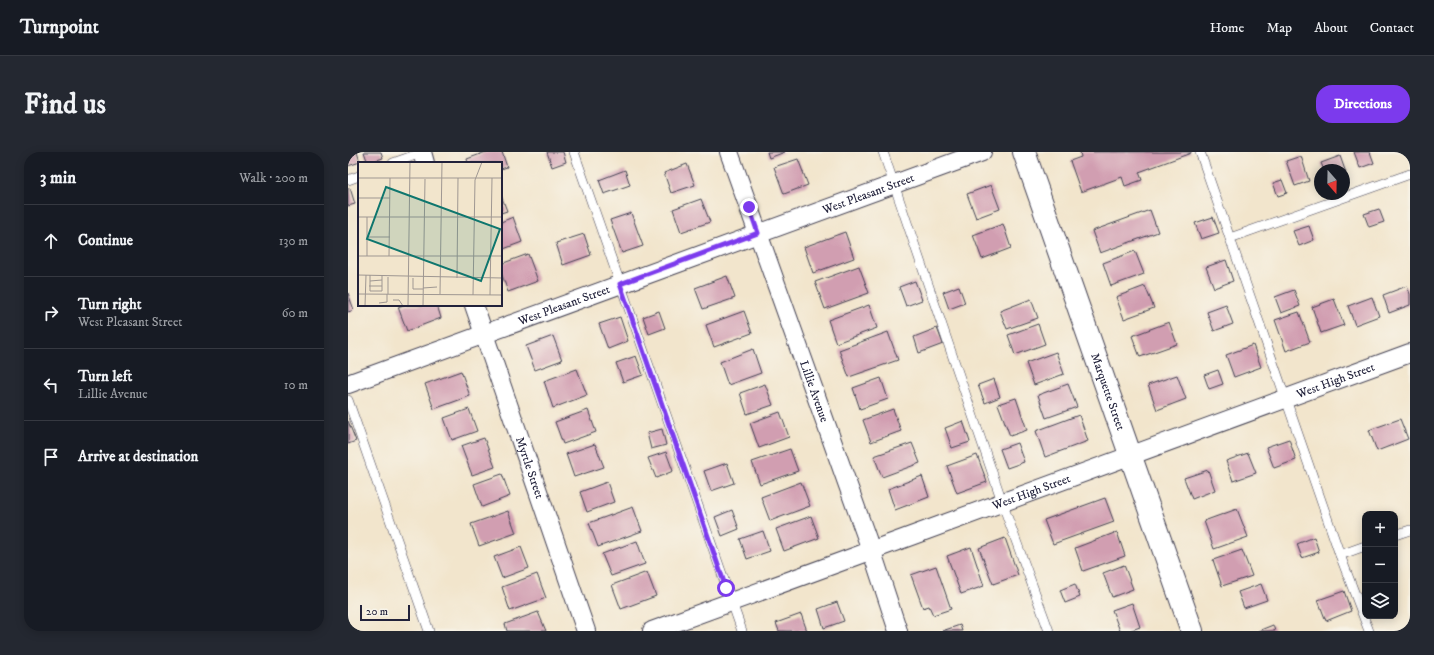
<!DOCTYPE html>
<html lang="en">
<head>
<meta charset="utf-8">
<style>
	:root { --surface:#171b24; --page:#242831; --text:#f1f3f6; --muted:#9ea1a6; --line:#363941; --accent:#7c3aed }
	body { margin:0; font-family:"IM FELL DW Pica",serif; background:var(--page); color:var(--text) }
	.controls { position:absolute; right:12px; bottom:12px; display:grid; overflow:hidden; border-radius:8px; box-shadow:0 2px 10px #0003 }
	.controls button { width:36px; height:36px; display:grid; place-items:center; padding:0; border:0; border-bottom:1px solid var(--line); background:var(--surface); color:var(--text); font:20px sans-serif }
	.compass { position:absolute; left:966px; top:12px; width:36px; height:36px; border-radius:50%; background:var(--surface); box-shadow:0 2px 10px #0003; rotate:160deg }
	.scale { position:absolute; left:12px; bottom:10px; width:50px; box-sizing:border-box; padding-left:4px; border:2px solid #22223b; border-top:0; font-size:11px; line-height:14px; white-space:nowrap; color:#22223b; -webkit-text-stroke:3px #f7f3e8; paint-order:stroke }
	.stop { position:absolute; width:12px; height:12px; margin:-9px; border:3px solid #7c3aed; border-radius:50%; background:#fff }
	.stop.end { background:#7c3aed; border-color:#fff; box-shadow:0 1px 4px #0008 }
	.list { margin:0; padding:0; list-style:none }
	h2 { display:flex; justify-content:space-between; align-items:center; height:52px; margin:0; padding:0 16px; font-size:17px }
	h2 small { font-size:13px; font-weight:400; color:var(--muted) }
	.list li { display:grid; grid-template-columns:26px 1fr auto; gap:12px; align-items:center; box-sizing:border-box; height:72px; padding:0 16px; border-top:1px solid var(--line) }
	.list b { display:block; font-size:15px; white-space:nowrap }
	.list p { margin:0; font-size:13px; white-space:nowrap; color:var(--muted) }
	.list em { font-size:13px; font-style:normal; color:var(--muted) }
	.icon { flex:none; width:22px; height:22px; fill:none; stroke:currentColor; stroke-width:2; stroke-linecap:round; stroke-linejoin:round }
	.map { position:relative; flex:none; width:1062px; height:479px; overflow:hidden; border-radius:16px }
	header { display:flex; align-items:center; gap:24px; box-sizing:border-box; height:56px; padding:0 20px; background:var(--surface); border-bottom:1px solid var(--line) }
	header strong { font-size:19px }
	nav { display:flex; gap:22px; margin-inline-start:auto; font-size:14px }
	.intro { display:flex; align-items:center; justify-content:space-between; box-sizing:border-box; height:96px; padding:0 24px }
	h1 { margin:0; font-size:28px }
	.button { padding:10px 18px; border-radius:16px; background:var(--accent); color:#fff; font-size:14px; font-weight:700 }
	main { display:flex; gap:24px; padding:0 24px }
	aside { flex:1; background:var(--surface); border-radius:16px; box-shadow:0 2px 10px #0003 }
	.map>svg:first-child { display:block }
	.building { fill:#d19eb1 }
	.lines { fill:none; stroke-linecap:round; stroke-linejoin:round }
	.lane-casing { stroke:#413f51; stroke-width:10 }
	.street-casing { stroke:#413f51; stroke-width:20 }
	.secondary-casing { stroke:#413f51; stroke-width:24 }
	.lane { stroke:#fff; stroke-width:9 }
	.street { stroke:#fff; stroke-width:18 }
	.secondary { stroke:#fff; stroke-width:22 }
	.route { stroke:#7c3aed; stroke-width:5 }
	.labels { text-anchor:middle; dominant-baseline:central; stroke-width:4; stroke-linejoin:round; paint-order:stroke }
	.street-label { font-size:12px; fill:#22223b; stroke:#f7f3e8 }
	.inset-road { fill:none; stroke:#9f9792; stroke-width:1 }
	.view { fill:#0f766e; fill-opacity:0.15; stroke:#0f766e; stroke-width:2 }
	.inset-edge { fill:none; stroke:#22223b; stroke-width:2 }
</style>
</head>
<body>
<header>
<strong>Turnpoint</strong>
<nav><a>Home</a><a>Map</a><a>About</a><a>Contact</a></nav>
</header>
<div class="intro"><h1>Find us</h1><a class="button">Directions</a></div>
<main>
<aside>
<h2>3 min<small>Walk · 200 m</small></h2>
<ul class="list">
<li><svg class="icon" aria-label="ahead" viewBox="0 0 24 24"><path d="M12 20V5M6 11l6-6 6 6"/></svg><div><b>Continue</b></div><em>130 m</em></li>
<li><svg class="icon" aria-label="right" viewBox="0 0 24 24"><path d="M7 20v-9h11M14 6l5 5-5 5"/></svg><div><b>Turn right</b><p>West Pleasant Street</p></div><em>60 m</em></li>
<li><svg class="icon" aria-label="left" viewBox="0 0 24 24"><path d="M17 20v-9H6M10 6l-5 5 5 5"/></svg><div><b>Turn left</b><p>Lillie Avenue</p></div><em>10 m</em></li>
<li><svg class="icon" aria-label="arrive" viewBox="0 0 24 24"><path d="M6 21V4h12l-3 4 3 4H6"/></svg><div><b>Arrive at destination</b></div></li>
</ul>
</aside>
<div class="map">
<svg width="1062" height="479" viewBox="0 0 1062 479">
	<rect width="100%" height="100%" fill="#f7f3e8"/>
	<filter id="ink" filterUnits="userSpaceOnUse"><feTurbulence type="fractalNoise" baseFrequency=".025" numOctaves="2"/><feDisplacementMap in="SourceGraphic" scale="8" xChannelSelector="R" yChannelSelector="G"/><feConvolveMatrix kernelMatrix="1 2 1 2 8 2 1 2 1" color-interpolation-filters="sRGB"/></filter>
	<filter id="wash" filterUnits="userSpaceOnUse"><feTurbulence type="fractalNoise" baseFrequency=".012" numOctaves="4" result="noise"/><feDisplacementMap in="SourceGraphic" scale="16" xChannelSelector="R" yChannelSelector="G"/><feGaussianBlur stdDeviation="0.9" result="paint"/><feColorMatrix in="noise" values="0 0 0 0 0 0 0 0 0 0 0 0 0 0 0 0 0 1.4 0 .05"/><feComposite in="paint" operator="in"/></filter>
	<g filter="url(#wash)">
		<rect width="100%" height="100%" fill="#f2e5cc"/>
		<g id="blocks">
			<g class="building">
				<polygon points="0,0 9,0 12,10 0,14"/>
				<polygon points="16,0 33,0 35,6 20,11"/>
				<polygon points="138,0 154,0 159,15 153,17 153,11 120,11 119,7"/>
				<polygon points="199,0 215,0 218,10 204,15"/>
				<polygon points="419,0 437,0 421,6"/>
				<polygon points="732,0 843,0 843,1 791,20 794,28 777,34 774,25 733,40 722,9 733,5"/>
				<polygon points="1006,0 1022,0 1026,11 1012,16"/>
				<polygon points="953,4 961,29 947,34 938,9"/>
				<polygon points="992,4 998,21 996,22 996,18 976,18 973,11"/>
				<polygon points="450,7 460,33 436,42 426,15"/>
				<polygon points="339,12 347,33 323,41 316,21"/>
				<polygon points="277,18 282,33 256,42 251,28"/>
				<polygon points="934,28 939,41 930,44 925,31"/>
				<polygon points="643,33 652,57 628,66 619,42"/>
				<polygon points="2,36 7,52 0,54 0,37"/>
				<polygon points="153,43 159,59 153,61"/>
				<polygon points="353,47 362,70 333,80 325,57"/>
				<polygon points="1031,57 1036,70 1021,75 1016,62"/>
				<polygon points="802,58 810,80 752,101 744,79"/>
				<polygon points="283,61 295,94 274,101 262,68"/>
				<polygon points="165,65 174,90 153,98 153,70"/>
				<polygon points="865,65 871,81 853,87 847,71"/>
				<polygon points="655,72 663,96 634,107 625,83"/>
				<polygon points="961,74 966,88 951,94 945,79"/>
				<polygon points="497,80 506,106 465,121 456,95"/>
				<polygon points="236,82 243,103 215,113 208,91"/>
				<polygon points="787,99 796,122 763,134 755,111"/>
				<polygon points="180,102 190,129 160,140 153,120 153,112"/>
				<polygon points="878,108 885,129 866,136 858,115"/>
				<polygon points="511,114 521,141 477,157 467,130"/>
				<polygon points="379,124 387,146 355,157 347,136"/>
				<polygon points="567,129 574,148 558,154 551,135"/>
				<polygon points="611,134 617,151 601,157 595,140"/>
				<polygon points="797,134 806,156 776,167 768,145"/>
				<polygon points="1059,134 1062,142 1062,153 1041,161 1035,143"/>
				<polygon points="946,138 952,154 933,161 927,145"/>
				<polygon points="0,141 6,158 0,160"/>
				<polygon points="1024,145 1031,164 1007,173 1000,154"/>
				<polygon points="683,147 690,166 659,177 652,159"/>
				<polygon points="986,147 996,173 973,181 964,155"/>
				<polygon points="56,153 89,153 93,166 59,179 50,155"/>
				<polygon points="521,153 529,176 488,191 480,168"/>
				<polygon points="878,153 885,172 866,179 859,160"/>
				<polygon points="311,159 317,176 301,182 295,165"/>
				<polygon points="396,159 404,181 366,195 358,173"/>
				<polygon points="951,160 962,190 938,199 927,168"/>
				<polygon points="272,165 280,189 260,197 251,172"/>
				<polygon points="821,170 829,192 792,205 784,184"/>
				<polygon points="690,172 697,192 667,203 660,183"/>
				<polygon points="589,176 595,192 571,201 566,185"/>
				<polygon points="540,180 550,208 501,225 491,198"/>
				<polygon points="205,184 214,208 187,218 178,194"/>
				<polygon points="905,193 913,215 886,225 878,203"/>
				<polygon points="405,197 413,221 380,233 372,210"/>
				<polygon points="708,200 716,222 686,233 678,211"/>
				<polygon points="288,204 295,223 275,230 268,211"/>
				<polygon points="229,217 239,243 205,256 196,229"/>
				<polygon points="870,218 875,232 861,237 856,223"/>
				<polygon points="113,219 122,244 86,257 77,232"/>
				<polygon points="829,223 838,247 809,258 800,233"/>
				<polygon points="533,226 540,247 512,257 505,236"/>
				<polygon points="646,227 652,245 637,251 630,233"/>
				<polygon points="417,232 425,253 399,262 392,241"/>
				<polygon points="720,232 729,255 698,266 690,243"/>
				<polygon points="668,246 679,278 662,284 650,252"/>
				<polygon points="121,257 129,279 104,288 96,266"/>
				<polygon points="545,257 553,279 523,290 515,268"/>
				<polygon points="240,258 248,280 215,292 207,270"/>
				<polygon points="432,260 441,285 411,296 402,271"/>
				<polygon points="731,263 740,289 697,305 688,279"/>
				<polygon points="1052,267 1060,287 1029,299 1021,278"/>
				<polygon points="0,269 8,289 0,292"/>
				<polygon points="615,269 622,290 604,296 597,276"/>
				<polygon points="314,277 318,293 303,297 299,281"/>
				<polygon points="136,286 147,315 124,323 113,294"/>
				<polygon points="941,287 948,308 926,316 918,295"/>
				<polygon points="564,291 572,311 534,325 526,304"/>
				<polygon points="669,291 676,310 659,316 652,297"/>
				<polygon points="247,292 256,315 226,325 218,302"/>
				<polygon points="442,297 450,319 412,332 404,310"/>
				<polygon points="318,300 325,319 308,326 300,306"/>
				<polygon points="900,301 908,321 885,329 878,309"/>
				<polygon points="629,303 639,330 609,341 599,314"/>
				<polygon points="379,311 386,331 363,339 356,319"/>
				<polygon points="860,318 867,338 844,347 836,326"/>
				<polygon points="154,322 162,344 134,355 126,332"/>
				<polygon points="574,324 581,345 547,358 540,337"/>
				<polygon points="259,330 266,350 239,360 232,340"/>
				<polygon points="453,330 462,354 422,369 413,345"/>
				<polygon points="757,346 766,370 705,392 696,368"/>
				<polygon points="285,355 294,379 250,395 241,371"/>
				<polygon points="889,357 900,385 866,397 856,369"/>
				<polygon points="384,358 391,377 374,384 367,365"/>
				<polygon points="160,359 168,381 131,394 123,372"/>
				<polygon points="463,364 471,386 436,399 428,377"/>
				<polygon points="415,379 422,399 399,407 392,387"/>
				<polygon points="769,380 777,404 735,419 727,396"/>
				<polygon points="966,385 971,400 954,406 949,392"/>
				<polygon points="657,386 670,423 645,432 631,396"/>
				<polygon points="289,389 297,412 263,424 254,402"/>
				<polygon points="173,395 181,416 154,426 146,405"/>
				<polygon points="623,395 636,434 613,442 599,404"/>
				<polygon points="894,398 904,424 874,434 865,408"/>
				<polygon points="776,413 785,437 764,445 755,421"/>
				<polygon points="588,414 603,457 585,463 581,454 575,456 563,423"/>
				<polygon points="299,420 308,444 273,457 264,433"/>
				<polygon points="189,422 198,446 162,459 154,435"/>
				<polygon points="727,432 732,445 717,451 712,438"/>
				<polygon points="913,432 919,448 896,456 890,440"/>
				<polygon points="996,439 1003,459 978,469 970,448"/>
				<polygon points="489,450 496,469 476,476 470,457"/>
				<polygon points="784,451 792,475 781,479 772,479 764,458"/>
				<polygon points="190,460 198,479 159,479 157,472"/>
				<polygon points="453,462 459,479 431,479 428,471"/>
				<polygon points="612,473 614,479 594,479"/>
				<polygon points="925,473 927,479 910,479"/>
			</g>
		</g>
	</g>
	<g filter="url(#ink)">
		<use href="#blocks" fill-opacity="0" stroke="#413f51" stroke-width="1"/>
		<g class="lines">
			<defs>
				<g id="lane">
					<polyline points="226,0 394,479"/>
					<polyline points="535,0 659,364 701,479"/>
					<polyline points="852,0 992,403 1021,479"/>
					<polyline points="45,11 76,0"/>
					<polyline points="0,28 11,24"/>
					<polyline points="882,86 1062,22"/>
					<polyline points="0,248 81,479"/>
					<polyline points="1047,383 1062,378"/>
					<polyline points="992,403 1017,394"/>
				</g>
				<g id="street">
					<polyline points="74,0 77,11"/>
					<path id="s1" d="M381 0 528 412 550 479"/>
					<path id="s2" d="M126 153 238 479"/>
					<path id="s3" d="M0 232 634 0"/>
					<path id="s4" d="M304 479 1062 201"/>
				</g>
				<g id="secondary">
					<path id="s5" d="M676 0 844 479"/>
				</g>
			</defs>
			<use href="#lane" class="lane-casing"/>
			<use href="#street" class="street-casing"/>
			<use href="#secondary" class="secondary-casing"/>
			<use href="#lane" class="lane"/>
			<use href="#street" class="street"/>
			<use href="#secondary" class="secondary"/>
		</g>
	</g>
	<g class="lines" filter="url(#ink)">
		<polyline class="route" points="378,436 272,132 410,81 401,55"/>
	</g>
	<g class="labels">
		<g class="street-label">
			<text stroke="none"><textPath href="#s3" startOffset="554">West Pleasant Street</textPath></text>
			<text stroke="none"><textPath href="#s3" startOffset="230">West Pleasant Street</textPath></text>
			<text stroke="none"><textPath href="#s4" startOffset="728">West High Street</textPath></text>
			<text stroke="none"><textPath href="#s1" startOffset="254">Lillie Avenue</textPath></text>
			<text stroke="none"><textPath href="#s5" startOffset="254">Marquette Street</textPath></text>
			<text stroke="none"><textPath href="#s2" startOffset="172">Myrtle Street</textPath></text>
			<text stroke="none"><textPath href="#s4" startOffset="404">West High Street</textPath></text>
		</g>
	</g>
	<g transform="translate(10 10)">
		<rect width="144" height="144" fill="#f2e5cc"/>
		<path class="inset-road" d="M52 0H122M0 16H144M0 36H32M0 55H144M9 75H32M0 94H144M9 94V55M31 94 32 16M0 113 144 116M12 113V129H24V113M55 116V127H65M99 116 100 16M12 119 24 118M11 124H24M65 126 79 125M0 132 144 133M30 132V115M82 132 84 0M115 133 117 18 124 0M132 133 134 16M35 138H41L45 144M21 141 29 140V132M7 144 8 113M50 144 52 0M65 144 67 17"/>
		<path class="view" d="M28 25 142 67 123 119 9 77Z"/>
		<rect width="144" height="144" class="inset-edge"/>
	</g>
</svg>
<div class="controls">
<button>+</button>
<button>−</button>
<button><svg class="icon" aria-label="layers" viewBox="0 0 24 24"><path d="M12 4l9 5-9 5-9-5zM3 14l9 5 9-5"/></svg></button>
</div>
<svg class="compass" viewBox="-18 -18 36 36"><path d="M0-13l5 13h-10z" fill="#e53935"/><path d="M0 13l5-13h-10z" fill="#9ea1a6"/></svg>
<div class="scale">20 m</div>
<div class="stop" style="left:378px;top:436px"></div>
<div class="stop end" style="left:401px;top:55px"></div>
</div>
</main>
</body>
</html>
